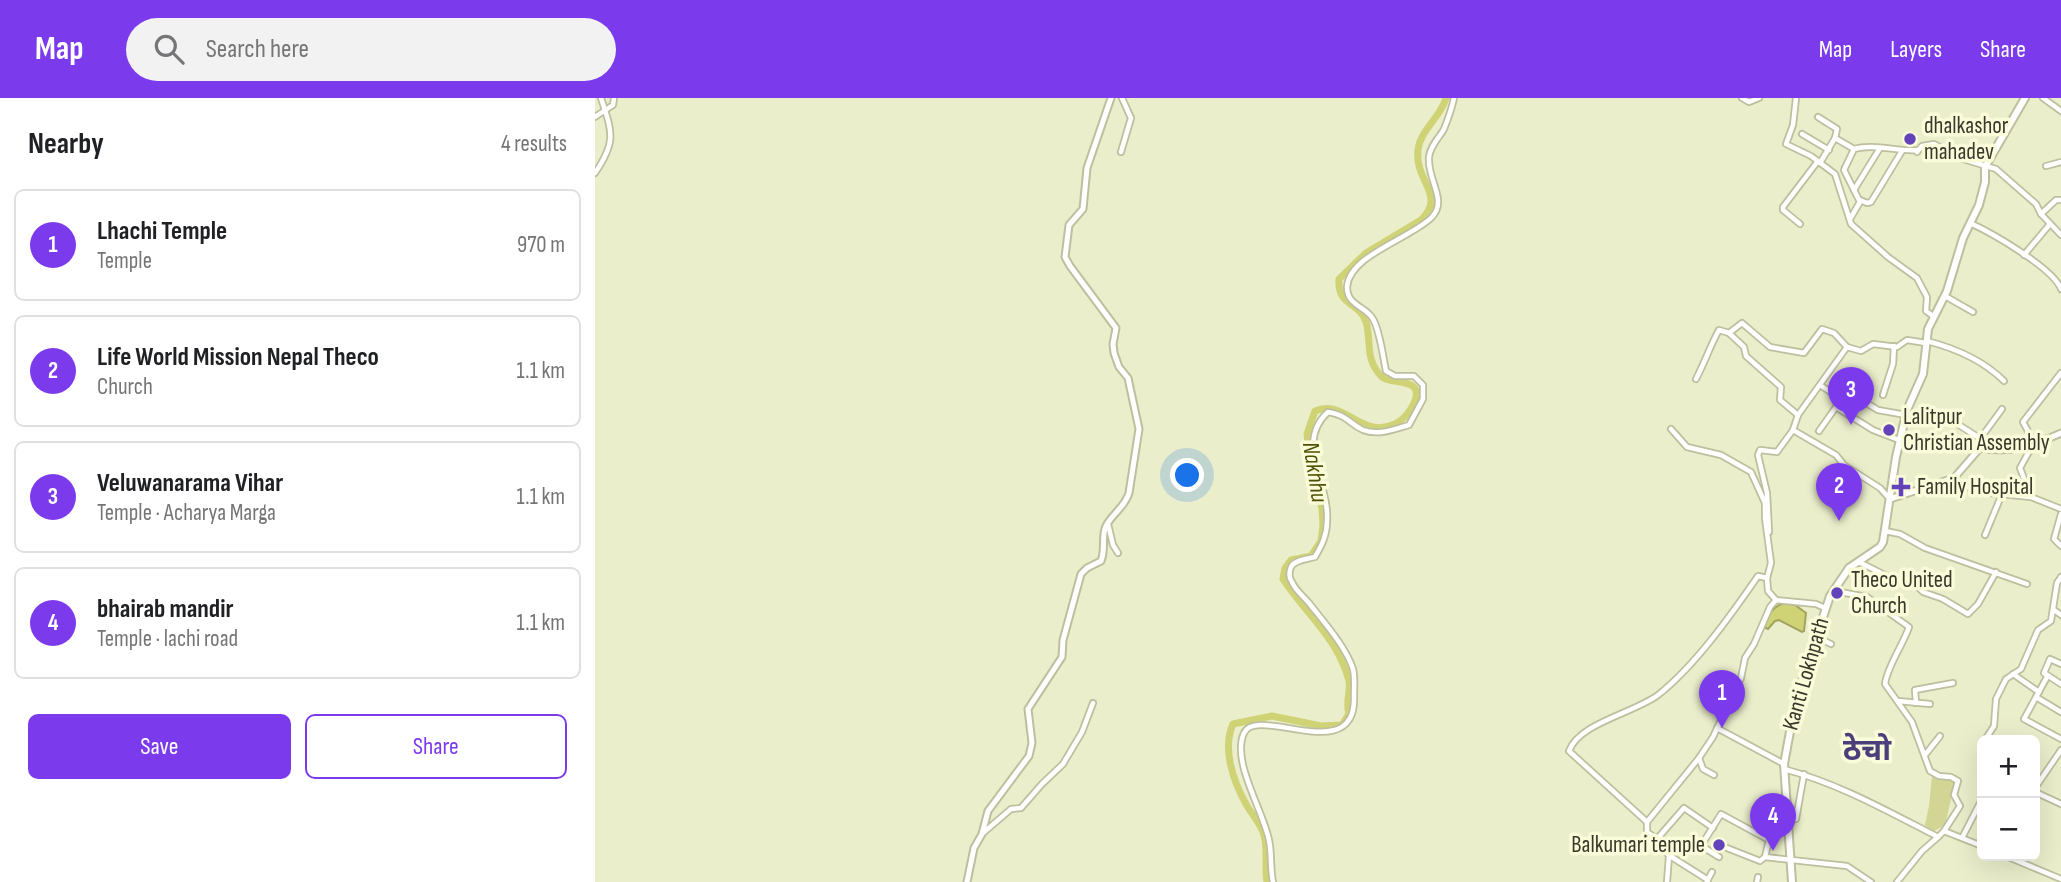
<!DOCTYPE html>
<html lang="en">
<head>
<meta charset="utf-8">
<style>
	:root { --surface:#fff; --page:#f2f2f2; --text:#202124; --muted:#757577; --line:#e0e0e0; --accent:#7c3aed }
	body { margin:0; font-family:"Sofia Sans Condensed","Noto Sans Devanagari",sans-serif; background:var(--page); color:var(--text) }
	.controls { position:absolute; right:21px; bottom:21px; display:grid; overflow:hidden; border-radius:10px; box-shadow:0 7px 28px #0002 }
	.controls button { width:63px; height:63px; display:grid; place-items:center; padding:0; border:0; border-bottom:2px solid var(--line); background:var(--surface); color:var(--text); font:35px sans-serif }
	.you { position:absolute; left:593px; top:378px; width:24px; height:24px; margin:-18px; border:5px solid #fff; border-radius:50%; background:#1a73e8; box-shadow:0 0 0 10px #1a73e833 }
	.badge { display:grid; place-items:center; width:46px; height:46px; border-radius:50%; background:var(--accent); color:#fff; font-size:23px; font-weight:700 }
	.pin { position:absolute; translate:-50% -58px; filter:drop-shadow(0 2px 4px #0008) }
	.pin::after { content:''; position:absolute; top:37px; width:24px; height:21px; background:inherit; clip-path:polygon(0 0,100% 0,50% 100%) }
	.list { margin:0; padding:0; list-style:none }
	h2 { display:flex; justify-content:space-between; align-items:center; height:91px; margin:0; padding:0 28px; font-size:30px }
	h2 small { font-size:23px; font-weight:400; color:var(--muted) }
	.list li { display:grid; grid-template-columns:46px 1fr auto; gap:21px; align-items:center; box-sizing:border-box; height:112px; margin:0 14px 14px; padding:0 14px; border:2px solid var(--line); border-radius:10px }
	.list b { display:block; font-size:26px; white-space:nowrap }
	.list p { margin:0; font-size:23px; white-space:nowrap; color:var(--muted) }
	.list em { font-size:23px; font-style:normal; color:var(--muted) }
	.actions { display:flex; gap:14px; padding:21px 28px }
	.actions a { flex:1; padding:16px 0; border:2px solid var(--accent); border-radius:10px; text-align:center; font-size:24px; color:var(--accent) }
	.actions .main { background:var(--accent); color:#fff }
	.icon { flex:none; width:38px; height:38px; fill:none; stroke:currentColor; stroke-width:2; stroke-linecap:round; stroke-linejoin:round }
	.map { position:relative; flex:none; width:1466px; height:784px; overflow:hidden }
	header { display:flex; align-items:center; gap:42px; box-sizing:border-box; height:98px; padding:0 35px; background:var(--accent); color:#fff }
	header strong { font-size:33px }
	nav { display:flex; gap:38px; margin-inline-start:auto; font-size:24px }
	.search { width:490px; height:63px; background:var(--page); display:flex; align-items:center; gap:18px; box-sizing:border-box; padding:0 24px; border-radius:38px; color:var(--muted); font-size:26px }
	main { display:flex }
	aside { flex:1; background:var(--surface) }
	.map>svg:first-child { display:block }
	.green { fill:#d2d593 }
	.water { fill:#d0d375; stroke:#a2a45f; stroke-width:2 }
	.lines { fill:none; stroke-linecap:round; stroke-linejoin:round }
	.river { stroke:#d0d375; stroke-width:7 }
	.minor-casing { stroke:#bdbf9e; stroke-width:8 }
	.secondary-casing { stroke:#bdbf9e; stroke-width:9 }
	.primary-casing { stroke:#bdbf9e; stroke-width:10 }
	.minor { stroke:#fff; stroke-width:4.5 }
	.secondary { stroke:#fff; stroke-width:5 }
	.primary { stroke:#fff; stroke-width:6 }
	.poi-dot { fill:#6343bc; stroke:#f9fbd9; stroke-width:2.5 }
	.labels { text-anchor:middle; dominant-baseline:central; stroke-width:7; stroke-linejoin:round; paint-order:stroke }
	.poi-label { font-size:23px; fill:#38382b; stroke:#f9fbd9; text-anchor:start }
	.street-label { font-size:23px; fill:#38382b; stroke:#f9fbd9 }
	.water-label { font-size:24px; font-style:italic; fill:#4f5005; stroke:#f9fbd9 }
	.district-label { font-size:30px; font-weight:bold; fill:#4a3e7b; stroke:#f9fbd9 }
</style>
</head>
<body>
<header>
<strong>Map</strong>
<div class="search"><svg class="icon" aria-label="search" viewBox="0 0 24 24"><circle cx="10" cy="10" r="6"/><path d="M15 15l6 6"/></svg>Search here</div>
<nav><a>Map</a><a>Layers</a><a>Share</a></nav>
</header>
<main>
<aside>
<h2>Nearby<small>4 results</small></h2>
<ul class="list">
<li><span class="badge">1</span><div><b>Lhachi Temple</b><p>Temple</p></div><em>970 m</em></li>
<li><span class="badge">2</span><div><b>Life World Mission Nepal Theco</b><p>Church</p></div><em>1.1 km</em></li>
<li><span class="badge">3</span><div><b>Veluwanarama Vihar</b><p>Temple · Acharya Marga</p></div><em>1.1 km</em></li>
<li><span class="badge">4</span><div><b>bhairab mandir</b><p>Temple · lachi road</p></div><em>1.1 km</em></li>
</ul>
<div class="actions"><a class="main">Save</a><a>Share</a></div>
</aside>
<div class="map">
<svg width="1466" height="784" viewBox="0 0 1466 784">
	<rect width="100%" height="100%" fill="#ebeecb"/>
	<polygon class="green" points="1337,678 1360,684 1350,727 1339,733 1330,727 1334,708"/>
	<path class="water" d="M1190 505 1200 507 1211 515 1209 533 1207 534 1184 522 1180 523 1173 531 1169 529C1174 516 1177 508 1190 505Z"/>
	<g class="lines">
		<path class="river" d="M672 784C669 768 674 749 668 734 664 724 656 715 651 706 638 683 627 650 638 626L677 618 726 628 747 627 754 616C750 604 756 595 754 583 743 540 711 516 688 481L690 470 696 462 716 458 726 443 728 428 727 410 715 365 712 336 720 313C750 300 766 342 800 326 808 322 814 315 818 307 833 278 795 287 787 279 769 261 777 244 771 224 765 204 742 209 744 181L771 155 826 122C852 97 819 83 823 52 825 32 846 19 851 0"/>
		<defs>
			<g id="minor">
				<polyline points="1147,0 1154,4 1164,0"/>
				<polyline points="1201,0 1198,27 1191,46 1216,58 1240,76 1256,126 1293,159 1322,180 1332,199 1331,213 1338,218"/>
				<polyline points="1448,0 1466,13"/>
				<polyline points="0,19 18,7 19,0"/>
				<polyline points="1223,19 1242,31 1240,40"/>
				<polyline points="1207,36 1234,52"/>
				<polyline points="526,54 536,20 527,0"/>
				<polyline points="1322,54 1327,48 1339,46 1368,61 1401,71 1441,106 1446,116 1466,137"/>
				<polyline points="1225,65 1240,40 1259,51"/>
				<polyline points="1451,68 1466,64"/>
				<path d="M0 75C22 43 17 34 6 0"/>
				<polyline points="1259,92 1285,50"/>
				<polyline points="1265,102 1272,105 1276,104 1307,53"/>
				<polyline points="1446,116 1461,102 1466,102"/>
				<path d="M1255 121 1265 104 1249 72 1259 51C1279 45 1303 54 1323 52"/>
				<path d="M1375 125C1397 135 1458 170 1466 191"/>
				<polyline points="1205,126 1188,112 1188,109 1223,63"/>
				<polyline points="1429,157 1455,126"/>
				<polyline points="1350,198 1378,214"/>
				<path d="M1332 243C1359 250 1389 263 1409 283"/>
				<path d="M1101 281C1110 264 1115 248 1124 232L1134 235"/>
				<polyline points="1225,287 1243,299 1244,304 1241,309 1278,332 1304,342"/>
				<polyline points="1288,297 1298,266 1299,248"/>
				<polyline points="1273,306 1283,312 1311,317"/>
				<polyline points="1203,317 1185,302 1186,289 1151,258 1149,249 1134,235 1147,225 1175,249 1209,255 1227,231 1239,235 1252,249"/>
				<polyline points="1364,327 1386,341"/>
				<polyline points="1076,331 1092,349 1126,357 1156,374 1170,405 1170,420 1176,465 1172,480 1173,493 1181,502 1221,506 1230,510"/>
				<polyline points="1224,333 1241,309"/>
				<polyline points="1440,346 1428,324 1466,275"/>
				<polyline points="1437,348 1425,370 1436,399 1466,411"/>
				<polyline points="1385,350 1388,337 1407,311"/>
				<polyline points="1353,384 1396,395 1436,399"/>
				<polyline points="1294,400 1285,390 1249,367 1241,357 1198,332 1203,317 1252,249 1266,253 1278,246 1302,249 1312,242 1331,245"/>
				<polyline points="1466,416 1459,441 1466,448"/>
				<polyline points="513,426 518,447 523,455"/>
				<polyline points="1290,433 1305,436 1330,450 1432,486"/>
				<polyline points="1174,434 1172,395 1163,357 1165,352 1182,354 1198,332"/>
				<polyline points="1390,437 1407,396"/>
				<polyline points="1264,464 1296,480 1319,485 1328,494 1348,501 1373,516 1383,506 1401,474"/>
				<polyline points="1459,512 1466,517"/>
				<polyline points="1221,539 1236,546"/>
				<polyline points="1466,566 1455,561 1449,575 1466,586"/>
				<polyline points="1418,576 1444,594"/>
				<polyline points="1452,579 1429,621 1466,641"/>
				<polyline points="1441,599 1466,614"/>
				<polyline points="1303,603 1335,606"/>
				<polyline points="1321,605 1320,592 1358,585"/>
				<polyline points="1122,630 1189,666"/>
				<polyline points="1390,642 1399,628 1401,601 1411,581 1426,571 1443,532 1456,523 1462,485 1466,479"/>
				<polyline points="1330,657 1345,638"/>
				<path d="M1189 671C1245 686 1292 713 1343 739L1349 733 1365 708 1359 697 1363 683 1356 679 1344 678 1335 673 1317 624 1290 586C1292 569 1308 547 1314 529L1272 499 1245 494 1239 491"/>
				<polyline points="1119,677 1108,671 1104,660 1118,639 1146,580 1150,560 1159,546 1175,509 1181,502"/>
				<polyline points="1440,690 1466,652"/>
				<polyline points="1440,694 1466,706"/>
				<polyline points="1193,722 1201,721 1209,676"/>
				<polyline points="1052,724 1104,660"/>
				<polyline points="1349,733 1387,748"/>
				<polyline points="388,735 416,711 426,710 447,686 468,666 487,634 498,605"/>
				<polyline points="1367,740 1387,701"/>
				<polyline points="1062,741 1089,710 1118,730"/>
				<polyline points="1097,742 1124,759"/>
				<polyline points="1106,748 1126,716 1174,742 1170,759 1165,763 1132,750"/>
				<polyline points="1075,758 1113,782"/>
				<polyline points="1411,758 1466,781"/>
				<polyline points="1170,759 1252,768 1276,784"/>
				<polyline points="1112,783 1117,774"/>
				<path d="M678 784C675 770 677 756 674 742 668 712 636 663 649 635 662 606 762 670 759 598 759 590 760 579 758 571 751 549 728 523 714 505 708 498 700 492 697 484 694 480 694 474 696 469 699 462 713 461 720 459 727 447 732 437 732 423 735 386 699 345 733 314 754 318 753 325 768 332 783 338 799 331 814 327L828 301V287L819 278H800L791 273C788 259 785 233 778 221 771 208 752 208 752 189 754 157 817 140 837 119 853 102 832 82 834 59 835 48 844 40 849 31 853 21 857 10 859 0"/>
				<path d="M1072 784 1074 758 1062 741 1052 734V724L974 653C984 625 1039 615 1063 597 1100 568 1136 517 1163 478L1172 480"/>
				<polyline points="1162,784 1163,779"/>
				<polyline points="1302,784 1327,753 1343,739"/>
			</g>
			<g id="secondary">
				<path d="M1295 401 1359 380 1385 350C1415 356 1439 347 1466 335"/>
				<path d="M372 784 379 750 387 736 393 713 434 658 437 645 433 611 467 559 468 542 486 476 492 470 506 463C511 451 506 438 511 428 517 416 530 409 534 395L544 331 533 280 524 269 519 255 518 246 521 230 475 168 470 159 474 127 488 111 492 70 516 0"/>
			</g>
			<polyline id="primary" points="1197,784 1189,666 1201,601 1235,498 1254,470 1285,449 1288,444 1301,359 1312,312 1328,276 1333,231 1352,193 1368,140 1384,107 1390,84 1390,69 1430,0"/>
		</defs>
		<use href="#minor" class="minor-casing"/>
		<use href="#secondary" class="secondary-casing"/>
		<use href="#primary" class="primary-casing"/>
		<use href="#minor" class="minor"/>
		<use href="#secondary" class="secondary"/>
		<use href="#primary" class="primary"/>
	</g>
	<g class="poi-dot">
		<circle cx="1315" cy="41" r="7"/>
		<circle cx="1294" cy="332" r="7"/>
		<path d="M1302.5 378.5h7v7h7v7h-7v7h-7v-7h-7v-7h7z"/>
		<circle cx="1242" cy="495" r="7"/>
		<circle cx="1124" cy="747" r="7"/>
	</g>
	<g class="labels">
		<g class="poi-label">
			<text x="1329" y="28">dhalkashor<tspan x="1329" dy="26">mahadev</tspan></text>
			<text x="1308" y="319">Lalitpur<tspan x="1308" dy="26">Christian Assembly</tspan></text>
			<text x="1322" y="389">Family Hospital</text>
			<text x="1256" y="482">Theco United<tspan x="1256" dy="26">Church</tspan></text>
			<text x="1110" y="747" text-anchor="end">Balkumari temple</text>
		</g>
		<g class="street-label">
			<text transform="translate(1211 576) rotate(-74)">Kanti Lokhpath</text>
		</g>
		<g class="water-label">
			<text transform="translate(720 374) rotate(81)">Nakhhu</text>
		</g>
		<g class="district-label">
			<text x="1272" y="653">ठेचो</text>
		</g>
	</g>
</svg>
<div class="controls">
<button>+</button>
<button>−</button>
</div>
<div class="you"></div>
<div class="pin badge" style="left:1127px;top:630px">1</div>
<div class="pin badge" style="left:1244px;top:423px">2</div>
<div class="pin badge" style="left:1256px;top:327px">3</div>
<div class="pin badge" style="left:1178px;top:753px">4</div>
</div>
</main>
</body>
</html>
